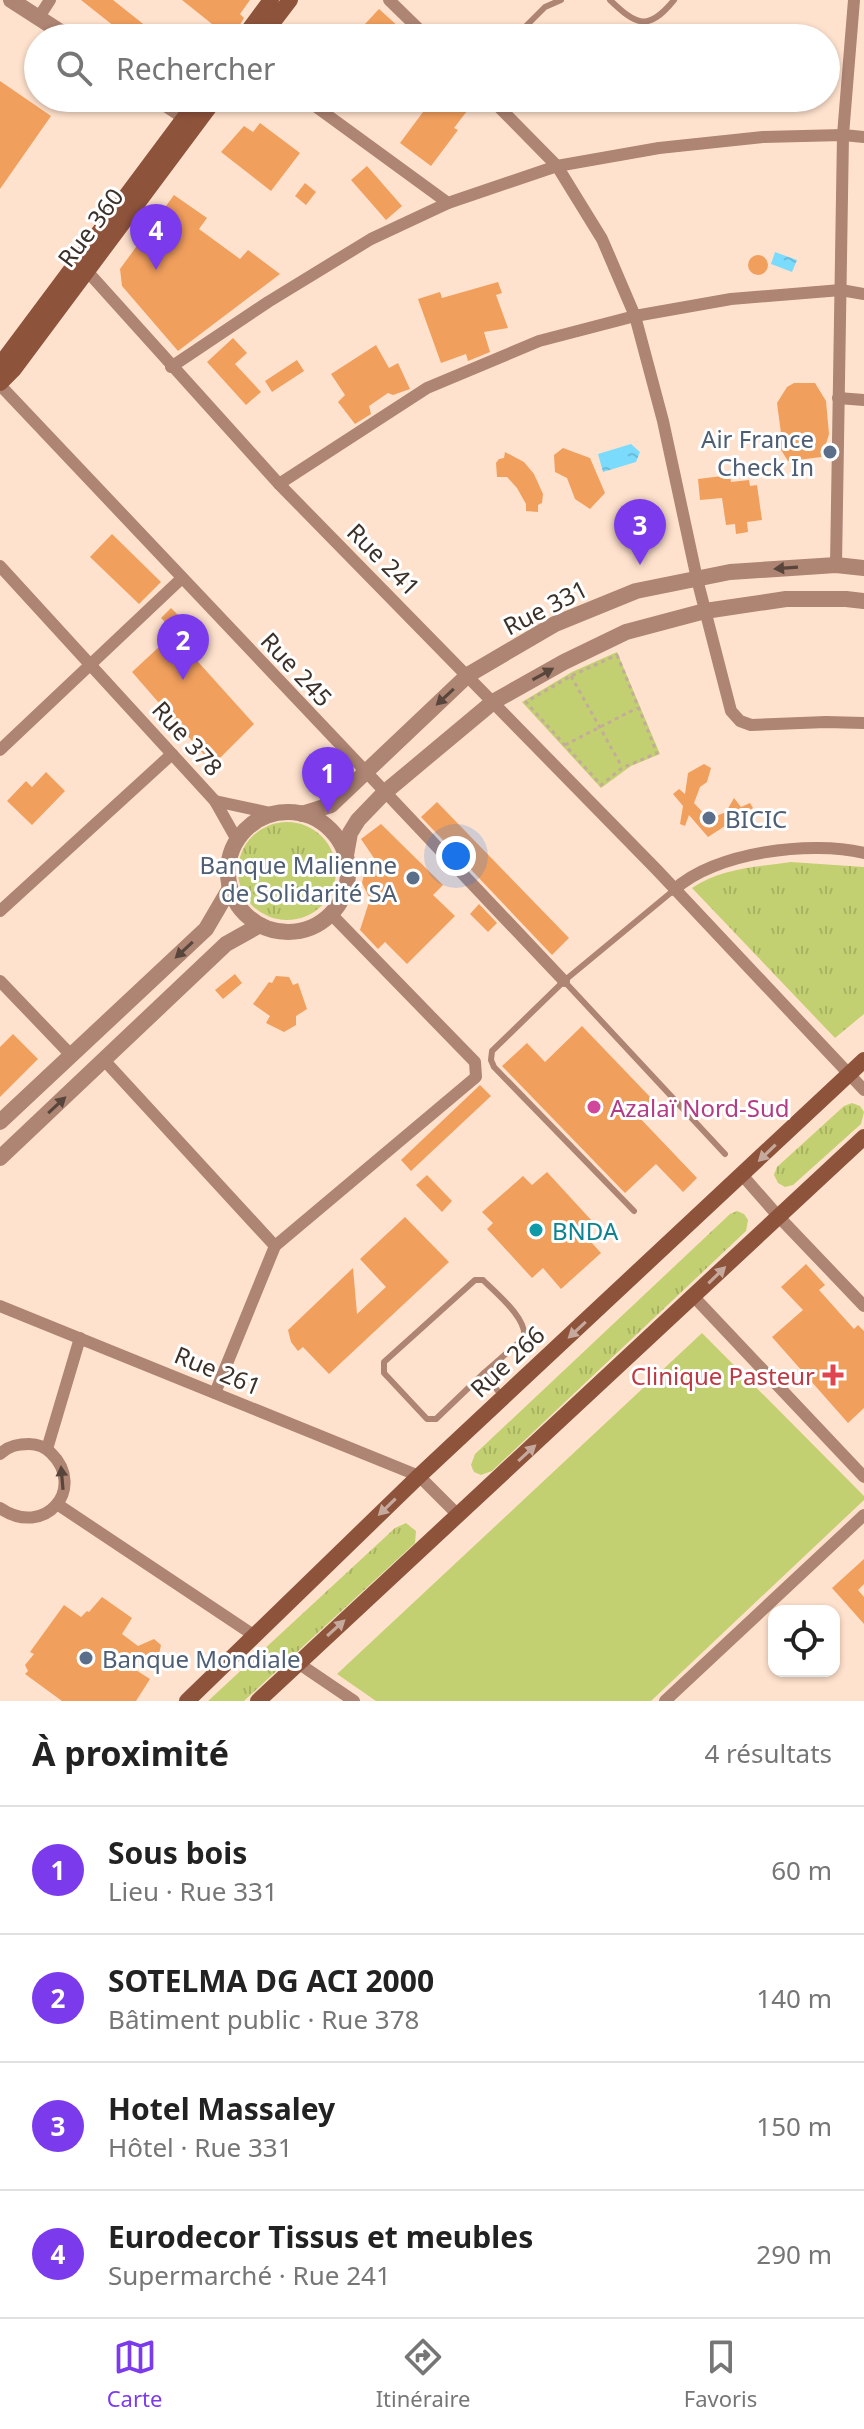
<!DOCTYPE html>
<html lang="fr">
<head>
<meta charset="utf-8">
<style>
	:root { --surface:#fff; --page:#f6f6f6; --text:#222; --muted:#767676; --line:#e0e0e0; --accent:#7c3aed }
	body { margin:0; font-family:"Noto Sans",sans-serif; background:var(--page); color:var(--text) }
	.controls { position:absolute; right:24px; bottom:24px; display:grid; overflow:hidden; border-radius:16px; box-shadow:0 2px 6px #0004 }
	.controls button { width:72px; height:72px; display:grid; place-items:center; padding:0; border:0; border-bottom:2px solid var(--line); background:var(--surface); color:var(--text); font:40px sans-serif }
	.you { position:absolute; left:456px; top:856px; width:28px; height:28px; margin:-20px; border:6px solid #fff; border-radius:50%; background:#1a73e8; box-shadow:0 0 0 12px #1a73e833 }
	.badge { display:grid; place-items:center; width:52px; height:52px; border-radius:50%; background:var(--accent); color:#fff; font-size:26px; font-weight:700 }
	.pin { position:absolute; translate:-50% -66px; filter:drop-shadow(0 2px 4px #0008) }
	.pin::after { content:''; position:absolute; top:42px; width:28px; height:24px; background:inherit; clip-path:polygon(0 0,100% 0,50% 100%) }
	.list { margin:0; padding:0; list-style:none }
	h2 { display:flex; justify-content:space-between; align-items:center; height:104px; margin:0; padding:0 32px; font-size:34px }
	h2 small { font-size:26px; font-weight:400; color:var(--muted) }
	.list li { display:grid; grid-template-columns:52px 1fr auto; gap:24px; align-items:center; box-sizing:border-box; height:128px; padding:0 32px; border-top:2px solid var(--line) }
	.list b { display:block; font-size:30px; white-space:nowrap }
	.list p { margin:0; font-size:26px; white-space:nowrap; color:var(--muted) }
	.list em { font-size:26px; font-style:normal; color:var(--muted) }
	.icon { flex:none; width:44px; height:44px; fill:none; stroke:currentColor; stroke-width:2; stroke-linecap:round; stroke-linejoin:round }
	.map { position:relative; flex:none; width:864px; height:1701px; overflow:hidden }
	.search { position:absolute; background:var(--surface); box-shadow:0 2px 6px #0004; left:24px; right:24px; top:24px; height:88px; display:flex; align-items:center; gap:20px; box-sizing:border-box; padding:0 28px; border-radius:44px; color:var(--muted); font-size:30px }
	.sheet { height:616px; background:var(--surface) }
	nav { display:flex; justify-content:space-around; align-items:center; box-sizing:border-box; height:112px; border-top:2px solid var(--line); background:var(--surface); font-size:22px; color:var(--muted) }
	nav a { display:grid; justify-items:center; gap:4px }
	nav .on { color:var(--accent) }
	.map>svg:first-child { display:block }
	.grass { fill:url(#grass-tufts) }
	.garden { fill:#c3d071 }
	.water { fill:url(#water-ripples) }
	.building { fill:#f19f5d }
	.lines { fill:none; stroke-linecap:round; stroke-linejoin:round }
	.path { stroke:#c4ac9b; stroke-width:3; stroke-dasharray:4 4; stroke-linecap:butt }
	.service { stroke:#ae8473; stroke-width:6 }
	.minor { stroke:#ae8473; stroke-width:12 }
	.tertiary { stroke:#ae8473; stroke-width:16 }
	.secondary { stroke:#8e533b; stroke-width:16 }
	.oneway { fill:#58463c }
	.oneway2 { fill:#c6a99d }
	.service-dot { fill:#5c6f8a; stroke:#fff; stroke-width:3 }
	.hotel-dot { fill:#d1479c; stroke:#fff; stroke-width:3 }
	.culture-dot { fill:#0f9aa8; stroke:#fff; stroke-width:3 }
	.health-dot { fill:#e0444e; stroke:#fff; stroke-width:3 }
	.labels { text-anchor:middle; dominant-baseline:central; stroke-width:6; stroke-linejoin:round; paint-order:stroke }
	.street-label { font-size:24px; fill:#3c3129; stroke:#fff }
	.service-label { font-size:24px; fill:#4e5e75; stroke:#fff; text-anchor:end }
	.hotel-label { font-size:24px; fill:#b23c85; stroke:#fff; text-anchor:start }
	.culture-label { font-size:24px; fill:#0d838f; stroke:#fff; text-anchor:start }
	.health-label { font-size:24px; fill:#be3a42; stroke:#fff; text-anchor:end }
</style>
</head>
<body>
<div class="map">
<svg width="864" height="1701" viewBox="0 0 864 1701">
	<defs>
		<pattern id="grass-tufts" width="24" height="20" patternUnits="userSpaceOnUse" patternTransform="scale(2)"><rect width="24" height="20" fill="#c3d071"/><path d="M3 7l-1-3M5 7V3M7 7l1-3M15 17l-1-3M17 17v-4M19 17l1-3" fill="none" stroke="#a8b362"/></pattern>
		<pattern id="water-ripples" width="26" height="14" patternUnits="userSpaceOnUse" patternTransform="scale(2)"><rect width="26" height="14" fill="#7bdbfd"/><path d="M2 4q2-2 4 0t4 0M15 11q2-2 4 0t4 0" fill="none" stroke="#6bbcd9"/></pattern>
	</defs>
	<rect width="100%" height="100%" fill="#ffe2cd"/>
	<g class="grass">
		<circle cx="287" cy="871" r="49"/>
		<path d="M791 862 864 867V1014L835 1038 692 888C721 868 757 867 791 862Z"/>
		<polygon points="852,1103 860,1106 864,1112 861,1124 793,1185 785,1187 778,1183 774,1175 777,1167 844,1106"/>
		<polygon points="737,1211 744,1214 748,1220 746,1231 492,1471 481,1475 474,1472 471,1465 475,1454 730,1214"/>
		<polygon points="406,1523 416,1531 415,1543 244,1701 208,1701 395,1528"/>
	</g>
	<g class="garden">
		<polygon points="617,652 660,754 631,766 601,788 522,702 572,672"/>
		<polygon points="702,1333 864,1496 864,1500 651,1701 376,1701 337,1674"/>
	</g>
	<g class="water">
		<polygon points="775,252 797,260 792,272 771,264"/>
		<polygon points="631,444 640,452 636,462 603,472 598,454"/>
	</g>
	<g class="building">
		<polygon points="81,0 113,0 147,27 145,30 156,38 129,38"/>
		<polygon points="182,0 250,0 240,14 244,18 232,38 201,38 212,24"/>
		<polygon points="379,9 411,38 352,38"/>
		<polygon points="0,81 51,116 0,189"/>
		<polygon points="414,98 477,98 454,128 458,130 431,166 400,143 426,108"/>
		<polygon points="260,123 300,153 271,191 221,152 244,126 253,132"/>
		<polygon points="367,166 402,206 386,220 351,180"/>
		<polygon points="305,183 316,192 306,205 295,196"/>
		<polygon points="174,195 207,218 199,229 240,259 248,250 280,274 178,351 122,286 120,269"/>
		<circle cx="758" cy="265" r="10"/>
		<polygon points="498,282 502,293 496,295 508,328 484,332 490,352 468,361 466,354 441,363 418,299 440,292 442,298"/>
		<polygon points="233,338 247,353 235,364 261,392 246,405 207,362"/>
		<polygon points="376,345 389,368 398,363 410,389 393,395 388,393 369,406 371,414 355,424 338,402 345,395 331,374"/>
		<polygon points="297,360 304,371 272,392 265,381"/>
		<polygon points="794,383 815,383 826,401 829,434 822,457 788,461 776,442 781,433 777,403 787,387"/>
		<polygon points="563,448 590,458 605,493 590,509 575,499 567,478 555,472 554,455"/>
		<polygon points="505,452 524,462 534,474 543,494 542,503 538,505 538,512 526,511 526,504 517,488 507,477 497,477 496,463 499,459 504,458"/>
		<polygon points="730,475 731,482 749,480 750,486 757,485 762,520 747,522 748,532 736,534 735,524 726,525 722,498 700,500 698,479"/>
		<polygon points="112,534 161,582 139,604 90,557"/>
		<polygon points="171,608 180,617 170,627 161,618"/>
		<polygon points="173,634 254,724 213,765 132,672"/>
		<polygon points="704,764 711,768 707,782 700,787 694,803 709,819 726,812 734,798 741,807 750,803 753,808 708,837 689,815 685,826 680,824 683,806 673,794 679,789 685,794 688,773"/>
		<polygon points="46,772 65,791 32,825 7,801 26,781 32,787"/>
		<polygon points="437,802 569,938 552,955 421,817"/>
		<polygon points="381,824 443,885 433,895 455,916 407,964 385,942 378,949 360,930 370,899 362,883 365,868 376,861 361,839"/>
		<polygon points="479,904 497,923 488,932 470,914"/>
		<polygon points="235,974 242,983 223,999 215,990"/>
		<polygon points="276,976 289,977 293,985 298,983 307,1009 296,1016 296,1025 284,1032 266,1023 270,1016 253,1004 269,982 272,983"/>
		<polygon points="582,1026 653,1100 637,1115 697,1178 683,1192 656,1164 625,1193 502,1066 527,1043 545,1062"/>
		<polygon points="13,1034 38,1059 0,1097 0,1047"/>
		<polygon points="480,1085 491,1096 411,1171 401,1160"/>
		<polygon points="547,1172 593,1222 582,1232 601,1253 561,1289 543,1268 532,1278 487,1229 493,1223 482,1212 523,1176 532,1185"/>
		<polygon points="427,1175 452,1201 442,1212 416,1185"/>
		<polygon points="405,1217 449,1262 329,1374 303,1347 298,1351 291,1342 288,1330 353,1268 357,1314 386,1287 360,1259"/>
		<polygon points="806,1264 825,1285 819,1290 854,1329 858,1325 864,1331 864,1408 848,1423 772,1337 803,1310 781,1287"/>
		<polygon points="864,1559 864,1584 858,1590 864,1597 864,1624 832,1588"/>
		<polygon points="102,1597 132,1618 122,1634 138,1646 154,1639 161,1645 159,1654 155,1656 117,1658 150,1679 136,1701 62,1701 25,1674 28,1671 25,1665 34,1654 30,1652 64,1605 81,1617 87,1611 89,1612"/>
	</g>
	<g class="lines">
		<g class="path">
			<polygon points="617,655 657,753 622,768 601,785 526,702 571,676"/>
			<polyline points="571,676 622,767"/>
			<polyline points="565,745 637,708"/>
		</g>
		<g class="service">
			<path d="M610 0C636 25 648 32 674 0"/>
			<polyline points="514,38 545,7 561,0"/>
			<polyline points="564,981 725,1154"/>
			<polyline points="634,1211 494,1067 491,1060 492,1051 564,981 674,890"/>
			<path d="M475 1280H483C496 1293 528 1319 524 1338L484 1373 436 1419H427L384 1373V1362Z"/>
			<polyline points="484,1373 501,1395"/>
		</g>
		<g class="minor">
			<polyline points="389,0 428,38"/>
			<polyline points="39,17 50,0"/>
			<polyline points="304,98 448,203"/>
			<polyline points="490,98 557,166 602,239 635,316 663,421 697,579 731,711 740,721 751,725 826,722 864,723"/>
			<polyline points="87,271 279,484 657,870 864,1090"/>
			<polyline points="171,367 268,302 371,239 448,203 557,166 659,148 763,137 843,135 864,137"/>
			<polyline points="0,385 564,981"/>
			<polyline points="838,398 864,400"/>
			<polyline points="279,484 427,388 539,341 635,316 731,299 841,290 864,294"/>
			<polyline points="836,565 843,135 854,0"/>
			<polyline points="0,566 215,801 237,840"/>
			<polyline points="0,750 182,578"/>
			<polyline points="215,801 275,814"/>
			<path d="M674 890C714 852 811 840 864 853"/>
			<polyline points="0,911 172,754"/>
			<polyline points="0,981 71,1055"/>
			<polyline points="104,1060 275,1246"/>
			<polyline points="743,1176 778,1216 864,1306"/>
			<polyline points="694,1297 864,1477"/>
			<polyline points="0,1306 419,1476 459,1516"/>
			<polyline points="215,1393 275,1246 476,1077 475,1062 331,914"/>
			<polyline points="47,1449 80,1338"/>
			<path d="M0 1454C8 1446 17 1444 29 1444 38 1444 45 1447 51 1453 87 1488 45 1539 0 1508"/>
			<polyline points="57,1504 255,1636"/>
			<polyline points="298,1663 354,1701"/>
			<polyline points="665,1701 864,1515"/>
		</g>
		<g class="tertiary">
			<polyline points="11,0 70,38"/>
			<polyline points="157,98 196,124"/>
			<circle cx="288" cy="872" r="60"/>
			<polyline points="302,814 331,805 468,675 555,624 636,591 730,572 836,565 864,568"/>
			<polyline points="346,855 350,833 358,820 384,793 493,702 564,662 626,632 705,611 786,599 846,599 864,601"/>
			<polyline points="0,1122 206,929 230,888"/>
			<polyline points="0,1158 226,944 260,925"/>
		</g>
		<g class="secondary">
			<polyline points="243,38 271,0"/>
			<polyline points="261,38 290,0"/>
			<polyline points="0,365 199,98"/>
			<polyline points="0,383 14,369 216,98"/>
			<polyline points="187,1701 419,1476 864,1060"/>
			<polyline points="258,1701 864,1137"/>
		</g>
	</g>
	<defs><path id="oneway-solid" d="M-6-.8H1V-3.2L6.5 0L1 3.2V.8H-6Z" transform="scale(2)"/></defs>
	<g class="oneway">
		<use href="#oneway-solid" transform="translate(786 568) rotate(176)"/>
		<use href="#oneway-solid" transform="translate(543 674) rotate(-29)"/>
		<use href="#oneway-solid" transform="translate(445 697) rotate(137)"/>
		<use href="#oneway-solid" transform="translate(184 950) rotate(137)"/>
		<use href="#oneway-solid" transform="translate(57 1105) rotate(-43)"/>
		<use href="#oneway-solid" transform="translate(62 1478) rotate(-95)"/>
	</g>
	<g class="oneway2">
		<use href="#oneway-solid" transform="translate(767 1153) rotate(136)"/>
		<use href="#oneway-solid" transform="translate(717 1275) rotate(-44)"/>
		<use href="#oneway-solid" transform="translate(577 1330) rotate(137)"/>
		<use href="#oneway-solid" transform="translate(527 1453) rotate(-43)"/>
		<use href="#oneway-solid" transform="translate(387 1507) rotate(136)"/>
		<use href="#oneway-solid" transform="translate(336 1628) rotate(-42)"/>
	</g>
	<g class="service-dot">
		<circle cx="830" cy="452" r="8"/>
		<circle cx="709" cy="818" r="8"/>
		<circle cx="413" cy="878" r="8"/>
		<circle cx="86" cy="1658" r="8"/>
	</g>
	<circle class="hotel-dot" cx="594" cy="1107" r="8"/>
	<circle class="culture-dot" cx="536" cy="1230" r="8"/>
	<path class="health-dot" d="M829 1363h8v8h8v8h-8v8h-8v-8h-8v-8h8z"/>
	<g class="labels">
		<g class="street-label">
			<text transform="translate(90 227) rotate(-53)">Rue 360</text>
			<text transform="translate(384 559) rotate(45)">Rue 241</text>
			<text transform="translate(545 607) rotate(-27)">Rue 331</text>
			<text transform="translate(297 669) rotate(47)">Rue 245</text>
			<text transform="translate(188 738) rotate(48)">Rue 378</text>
			<text transform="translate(507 1361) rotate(-43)">Rue 266</text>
			<text transform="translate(218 1370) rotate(22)">Rue 261</text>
		</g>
		<g class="service-label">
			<text x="814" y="438">Air France<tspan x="814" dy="28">Check In</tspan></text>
			<text x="725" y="818" text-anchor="start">BICIC</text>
			<text x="397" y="864">Banque Malienne<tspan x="397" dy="28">de Solidarité SA</tspan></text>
			<text x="102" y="1658" text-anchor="start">Banque Mondiale</text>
		</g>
		<g class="hotel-label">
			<text x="610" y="1107">Azalaï Nord-Sud</text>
		</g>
		<g class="culture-label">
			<text x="552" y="1230">BNDA</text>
		</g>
		<g class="health-label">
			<text x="815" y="1375">Clinique Pasteur</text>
		</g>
	</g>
</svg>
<div class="controls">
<button><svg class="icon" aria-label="locate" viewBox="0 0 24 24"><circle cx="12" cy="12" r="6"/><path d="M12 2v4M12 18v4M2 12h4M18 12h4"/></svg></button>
</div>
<div class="you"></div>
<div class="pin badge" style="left:328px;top:813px">1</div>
<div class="pin badge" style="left:183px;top:680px">2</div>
<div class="pin badge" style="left:640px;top:565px">3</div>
<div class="pin badge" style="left:156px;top:270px">4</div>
<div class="search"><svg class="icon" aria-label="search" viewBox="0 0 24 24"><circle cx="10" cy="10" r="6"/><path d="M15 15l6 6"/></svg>Rechercher</div>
</div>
<section class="sheet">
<h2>À proximité<small>4 résultats</small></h2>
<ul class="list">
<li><span class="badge">1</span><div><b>Sous bois</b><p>Lieu · Rue 331</p></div><em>60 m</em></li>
<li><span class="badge">2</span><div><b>SOTELMA DG ACI 2000</b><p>Bâtiment public · Rue 378</p></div><em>140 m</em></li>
<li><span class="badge">3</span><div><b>Hotel Massaley</b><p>Hôtel · Rue 331</p></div><em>150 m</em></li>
<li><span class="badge">4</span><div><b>Eurodecor Tissus et meubles</b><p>Supermarché · Rue 241</p></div><em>290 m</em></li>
</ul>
</section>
<nav>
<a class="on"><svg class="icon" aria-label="map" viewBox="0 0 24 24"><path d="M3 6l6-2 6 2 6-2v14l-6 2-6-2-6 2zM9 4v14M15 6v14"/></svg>Carte</a>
<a><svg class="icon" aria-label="directions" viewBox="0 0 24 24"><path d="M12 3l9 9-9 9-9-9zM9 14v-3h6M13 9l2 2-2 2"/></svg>Itinéraire</a>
<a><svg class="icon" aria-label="saved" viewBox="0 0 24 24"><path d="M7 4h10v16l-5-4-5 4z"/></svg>Favoris</a>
</nav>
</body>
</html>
